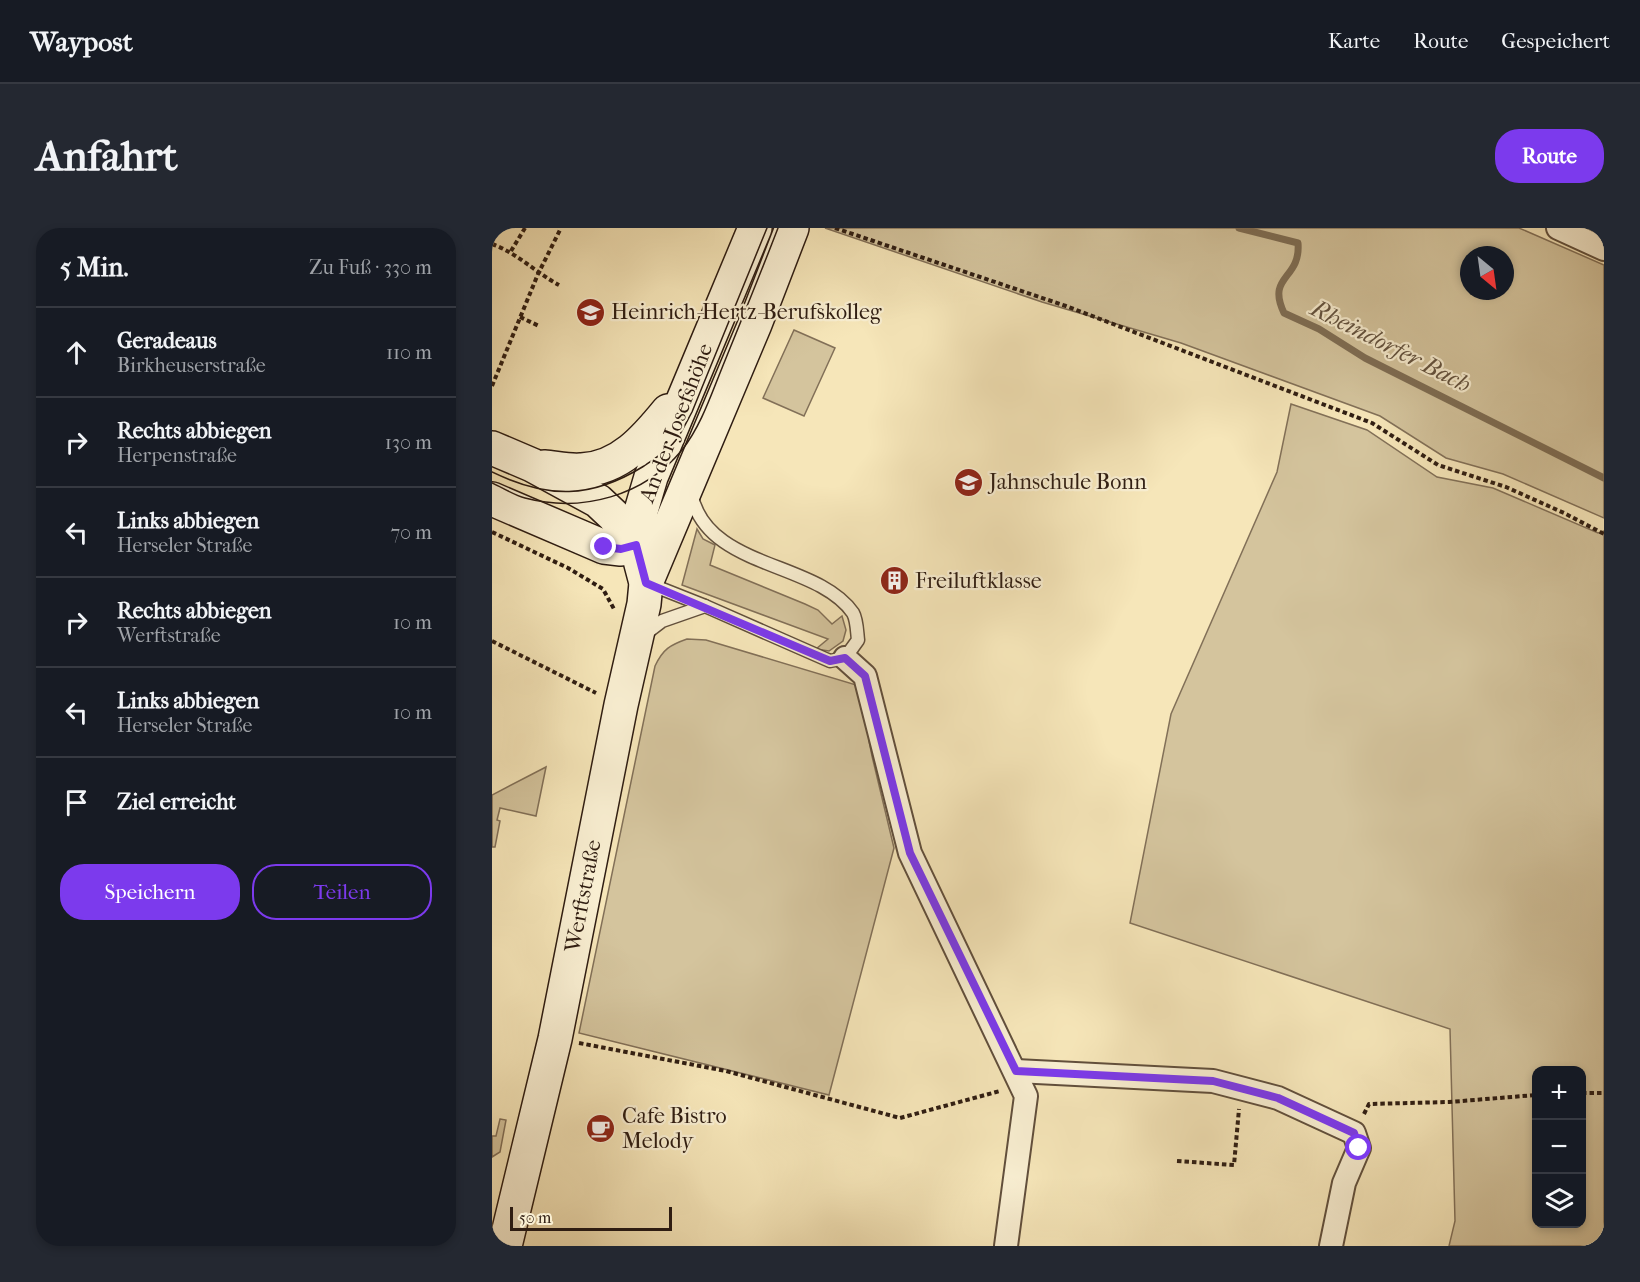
<!DOCTYPE html>
<html lang="de">
<head>
<meta charset="utf-8">
<style>
	:root { --surface:#171b24; --page:#242831; --text:#f1f3f6; --muted:#9ea1a6; --line:#363941; --accent:#7c3aed }
	body { margin:0; font-family:"IM FELL French Canon",serif; background:var(--page); color:var(--text) }
	.controls { position:absolute; right:18px; bottom:18px; display:grid; overflow:hidden; border-radius:12px; box-shadow:0 3px 9px #0003 }
	.controls button { width:54px; height:54px; display:grid; place-items:center; padding:0; border:0; border-bottom:2px solid var(--line); background:var(--surface); color:var(--text); font:30px sans-serif }
	.compass { position:absolute; left:968px; top:18px; width:54px; height:54px; border-radius:50%; background:var(--surface); box-shadow:0 3px 9px #0003; rotate:151deg }
	.scale { position:absolute; left:18px; bottom:15px; width:162px; box-sizing:border-box; padding-left:6px; border:3px solid #2f1d12; border-top:0; font-size:16px; line-height:21px; white-space:nowrap; color:#2f1d12; -webkit-text-stroke:4px #f9efd2; paint-order:stroke }
	.stop { position:absolute; width:18px; height:18px; margin:-14px; border:4px solid #7c3aed; border-radius:50%; background:#fff }
	.stop.end { background:#7c3aed; border-color:#fff; box-shadow:0 2px 6px #0008 }
	.list { margin:0; padding:0; list-style:none }
	h2 { display:flex; justify-content:space-between; align-items:center; height:78px; margin:0; padding:0 24px; font-size:26px }
	h2 small { font-size:20px; font-weight:400; color:var(--muted) }
	.list li { display:grid; grid-template-columns:39px 1fr auto; gap:18px; align-items:center; box-sizing:border-box; height:90px; padding:0 24px; border-top:2px solid var(--line) }
	.list b { display:block; font-size:22px; white-space:nowrap }
	.list p { margin:0; font-size:20px; white-space:nowrap; color:var(--muted) }
	.list em { font-size:20px; font-style:normal; color:var(--muted) }
	.actions { display:flex; gap:12px; padding:18px 24px }
	.actions a { flex:1; padding:14px 0; border:2px solid var(--accent); border-radius:24px; text-align:center; font-size:21px; color:var(--accent) }
	.actions .main { background:var(--accent); color:#fff }
	.icon { flex:none; width:33px; height:33px; fill:none; stroke:currentColor; stroke-width:2; stroke-linecap:round; stroke-linejoin:round }
	.map { position:relative; flex:none; width:1112px; height:1018px; overflow:hidden; border-radius:24px }
	header { display:flex; align-items:center; gap:36px; box-sizing:border-box; height:84px; padding:0 30px; background:var(--surface); border-bottom:2px solid var(--line) }
	header strong { font-size:28px }
	nav { display:flex; gap:33px; margin-inline-start:auto; font-size:21px }
	.intro { display:flex; align-items:center; justify-content:space-between; box-sizing:border-box; height:144px; padding:0 36px }
	h1 { margin:0; font-size:42px }
	.button { padding:15px 27px; border-radius:24px; background:var(--accent); color:#fff; font-size:21px; font-weight:700 }
	main { display:flex; gap:36px; padding:0 36px }
	aside { flex:1; background:var(--surface); border-radius:24px; box-shadow:0 3px 9px #0003 }
	.map>svg:first-child { display:block }
	.green { fill:#d4c49d; stroke:#827058; stroke-width:1.5; fill-rule:evenodd }
	.lines { fill:none; stroke-linecap:round; stroke-linejoin:round }
	.stream { stroke:#7e6d54; stroke-width:7 }
	.lane-casing { stroke:#614f3c; stroke-width:15 }
	.street-casing { stroke:#614f3c; stroke-width:26 }
	.secondary-casing { stroke:#2f1d12; stroke-width:36 }
	.path { stroke:#2f1d12; stroke-width:4; stroke-dasharray:4.5 3; stroke-linecap:butt }
	.lane { stroke:#f9efd2; stroke-width:12 }
	.street { stroke:#f9efd2; stroke-width:22 }
	.secondary { stroke:#f9efd2; stroke-width:33 }
	.tram { stroke:#2f1d12; stroke-width:1.5 }
	.route { stroke:#7c3aed; stroke-width:8 }
	.labels { text-anchor:middle; dominant-baseline:central; stroke-width:4.5; stroke-linejoin:round; paint-order:stroke }
	.poi-label { font-size:22px; fill:#2f1d12; stroke:#f9efd2; text-anchor:start }
	.street-label { font-size:22px; fill:#2f1d12; stroke:#f9efd2 }
	.water-label { font-size:24px; font-style:italic; fill:#63523e; stroke:#f9efd2 }
</style>
</head>
<body>
<header>
<strong>Waypost</strong>
<nav><a>Karte</a><a>Route</a><a>Gespeichert</a></nav>
</header>
<div class="intro"><h1>Anfahrt</h1><a class="button">Route</a></div>
<main>
<aside>
<h2>5 Min.<small>Zu Fuß · 330 m</small></h2>
<ul class="list">
<li><svg class="icon" aria-label="ahead" viewBox="0 0 24 24"><path d="M12 20V5M6 11l6-6 6 6"/></svg><div><b>Geradeaus</b><p>Birkheuserstraße</p></div><em>110 m</em></li>
<li><svg class="icon" aria-label="right" viewBox="0 0 24 24"><path d="M7 20v-9h11M14 6l5 5-5 5"/></svg><div><b>Rechts abbiegen</b><p>Herpenstraße</p></div><em>130 m</em></li>
<li><svg class="icon" aria-label="left" viewBox="0 0 24 24"><path d="M17 20v-9H6M10 6l-5 5 5 5"/></svg><div><b>Links abbiegen</b><p>Herseler Straße</p></div><em>70 m</em></li>
<li><svg class="icon" aria-label="right" viewBox="0 0 24 24"><path d="M7 20v-9h11M14 6l5 5-5 5"/></svg><div><b>Rechts abbiegen</b><p>Werftstraße</p></div><em>10 m</em></li>
<li><svg class="icon" aria-label="left" viewBox="0 0 24 24"><path d="M17 20v-9H6M10 6l-5 5 5 5"/></svg><div><b>Links abbiegen</b><p>Herseler Straße</p></div><em>10 m</em></li>
<li><svg class="icon" aria-label="arrive" viewBox="0 0 24 24"><path d="M6 21V4h12l-3 4 3 4H6"/></svg><div><b>Ziel erreicht</b></div></li>
</ul>
<div class="actions"><a class="main">Speichern</a><a>Teilen</a></div>
</aside>
<div class="map">
<svg width="1112" height="1018" viewBox="0 0 1112 1018">
	<rect width="100%" height="100%" fill="#f6e6b9"/>
	<filter id="stains"><feTurbulence type="fractalNoise" baseFrequency=".00333" numOctaves="4"/><feColorMatrix values="0 0 0 0 .2 0 0 0 0 .09 0 0 0 0 .02 0 0 0 .5 -.17"/></filter>
	<radialGradient id="worn" r=".72"><stop offset=".6" stop-color="#630" stop-opacity="0"/><stop offset="1" stop-color="#630" stop-opacity=".3"/></radialGradient>
	<g class="green">
		<path d="M333 0H1027L1112 37V290L1011 246 954 230 888 188 689 115 550 74ZM977 27H1013V63H977Z"/>
		<polygon points="302,102 343,120 312,188 271,170"/>
		<path d="M799 176 875 202 945 249 1001 260 1106 305 1112 303V1018H957L963 993 958 801 638 695 679 486 785 244ZM1044 842H1090V996H1044Z"/>
		<polygon points="205,301 211,311 223,317 218,337 313,376 326,382 340,396 350,388 354,402 351,413 337,423 324,421 336,411 190,357"/>
		<path d="M195 411 214 412 371 459 380 497 377 513 380 528 402 620 337 867 87 805 163 438C171 421 178 417 195 411Z"/>
		<polygon points="54,539 44,588 8,580 5,592 8,593 3,619 0,619 0,567"/>
		<polygon points="8,891 14,892 8,924 0,929 0,908 4,908"/>
	</g>
	<g class="lines">
		<path class="stream" d="M747 0 806 15C809 52 774 47 792 85L827 101 873 130 1112 250"/>
		<defs>
			<g id="lane">
				<polyline points="155,355 213,378"/>
				<path d="M153 406 170 393 213 378 338 433 353 430 366 412C365 404 365 392 361 385 324 332 214 342 199 265"/>
			</g>
			<g id="street">
				<polyline points="1066,0 1112,21"/>
				<polyline points="353,430 373,448 418,625 534,868 514,1018"/>
				<polyline points="524,843 721,853 786,870 862,905 867,920 852,955 839,1018"/>
			</g>
			<g id="secondary">
				<polyline points="0,220 40,237 106,273 122,288 144,317 154,355 152,376 129,477 63,811 13,1018"/>
				<path d="M52 239C64 240 77 243 89 242 128 241 154 210 176 183"/>
				<polyline points="0,271 112,319 129,321 160,310"/>
				<polyline points="144,317 149,283 159,249 263,0"/>
				<polyline points="154,355 263,96 300,0"/>
			</g>
		</defs>
		<use href="#lane" class="lane-casing"/>
		<use href="#street" class="street-casing"/>
		<use href="#secondary" class="secondary-casing"/>
		<g class="path">
			<polyline points="343,0 574,78 880,195 946,237 1014,259 1072,285 1112,306"/>
			<path d="M0 16C25 25 43 44 67 57"/>
			<polyline points="19,23 33,0"/>
			<polyline points="28,89 47,98"/>
			<polyline points="0,158 46,46 69,0"/>
			<polyline points="0,304 76,340 111,361 122,381"/>
			<polyline points="0,413 104,465"/>
			<polyline points="87,815 234,843 408,890 508,863"/>
			<polyline points="1090,865 1112,865"/>
			<polyline points="872,886 877,876 957,874 1044,867"/>
			<polyline points="685,933 742,937 747,881"/>
		</g>
		<use href="#lane" class="lane"/>
		<use href="#street" class="street"/>
		<use href="#secondary" class="secondary"/>
		<g class="tram">
			<path d="M0 244C56 271 99 271 152 238 163 230 176 223 184 212 190 204 195 193 200 184L275 0"/>
			<path d="M0 255C11 260 22 267 33 270 90 285 152 268 190 222 209 198 219 167 230 140 249 93 268 47 286 0"/>
		</g>
	</g>
	<g class="lines">
		<polyline class="route" points="112,319 129,321 144,317 154,355 338,433 353,430 373,448 418,625 524,843 721,853 786,870 862,905 867,920"/>
	</g>
	<defs>
		<symbol id="school-disc" viewBox="-11 -11 22 22"><circle r="9.5" fill="#8f2418" stroke="#f9efd2"/><path d="M0-5L7-2L0 1L-7-2ZM-4 1L0 2.5L4 1V4Q0 6-4 4Z" fill="#fff"/></symbol>
		<symbol id="building-disc" viewBox="-11 -11 22 22"><circle r="9.5" fill="#8f2418" stroke="#f9efd2"/><path d="M-4-6H4V6H1V3H-1V6H-4ZM-2.5-4.3h1.7v1.8h-1.7ZM.8-4.3h1.7v1.8H.8ZM-2.5-1h1.7V.8h-1.7ZM.8-1h1.7V.8H.8Z" fill="#fff"/></symbol>
		<symbol id="cafe-disc" viewBox="-11 -11 22 22"><circle r="9.5" fill="#8f2418" stroke="#f9efd2"/><path d="M-5.5-4.5H6V0H3Q3 3.5 0 3.5H-2.5Q-5.5 3.5-5.5 0ZM3-3.2v2h1.7v-2ZM-6 4.5H4V6H-6Z" fill="#fff"/></symbol>
	</defs>
	<g fill-rule="evenodd">
		<use href="#school-disc" x="82" y="68" width="33" height="33"/>
		<use href="#school-disc" x="460" y="238" width="33" height="33"/>
		<use href="#building-disc" x="386" y="336" width="33" height="33"/>
		<use href="#cafe-disc" x="92" y="884" width="33" height="33"/>
	</g>
	<g class="labels">
		<g class="poi-label">
			<text x="119" y="84">Heinrich-Hertz-Berufskolleg</text>
			<text x="497" y="254">Jahnschule Bonn</text>
			<text x="423" y="353">Freiluftklasse</text>
			<text x="130" y="888">Cafe Bistro<tspan x="130" dy="25">Melody</tspan></text>
		</g>
		<g class="street-label">
			<text transform="translate(184 195) rotate(-69)">An der Josefshöhe</text>
			<text transform="translate(91 668) rotate(-79)">Werftstraße</text>
		</g>
		<g class="water-label">
			<text transform="translate(899 118) rotate(27)">Rheindorfer Bach</text>
		</g>
	</g>
	<rect width="100%" height="100%" filter="url(#stains)"/>
	<rect width="100%" height="100%" fill="url(#worn)"/>
</svg>
<div class="controls">
<button>+</button>
<button>−</button>
<button><svg class="icon" aria-label="layers" viewBox="0 0 24 24"><path d="M12 4l9 5-9 5-9-5zM3 14l9 5 9-5"/></svg></button>
</div>
<svg class="compass" viewBox="-18 -18 36 36"><path d="M0-13l5 13h-10z" fill="#e53935"/><path d="M0 13l5-13h-10z" fill="#9ea1a6"/></svg>
<div class="scale">50 m</div>
<div class="stop" style="left:867px;top:920px"></div>
<div class="stop end" style="left:112px;top:319px"></div>
</div>
</main>
</body>
</html>
